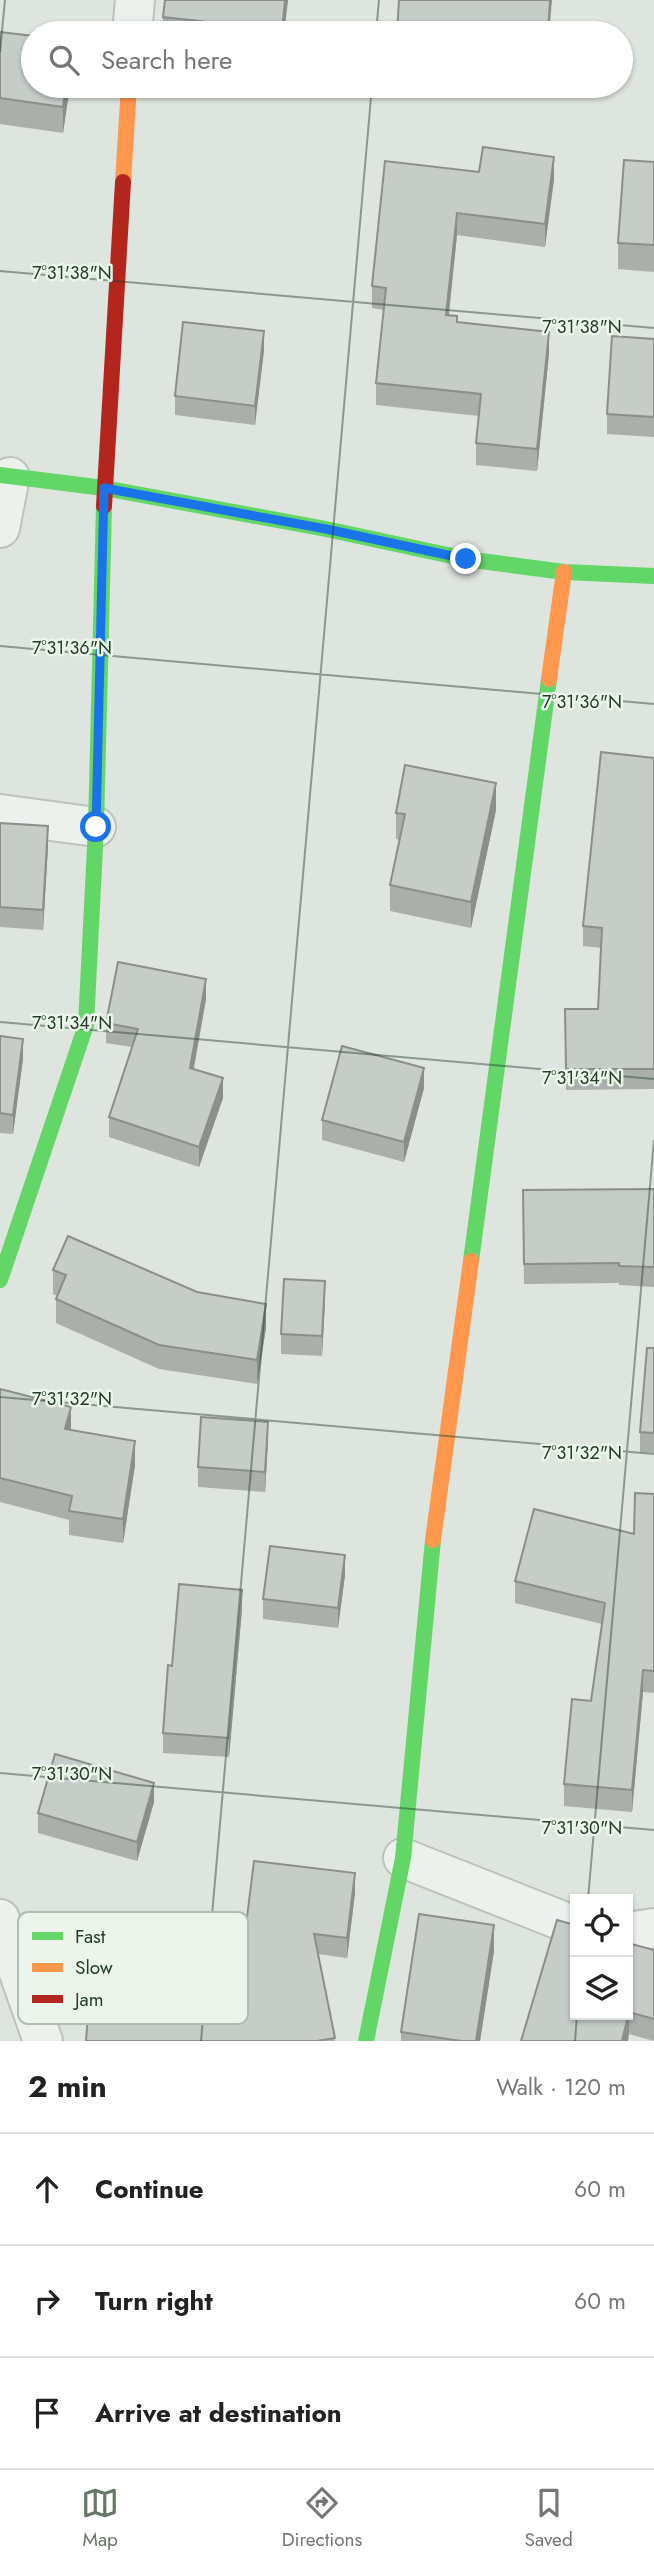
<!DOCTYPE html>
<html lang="en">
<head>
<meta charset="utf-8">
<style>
	:root { --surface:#fff; --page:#f6f6f6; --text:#222; --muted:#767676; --line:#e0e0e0; --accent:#657866 }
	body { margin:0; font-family:Jost,sans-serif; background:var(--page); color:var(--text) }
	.controls { position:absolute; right:21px; bottom:21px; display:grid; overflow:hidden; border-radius:0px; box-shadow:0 2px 5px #0004 }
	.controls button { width:63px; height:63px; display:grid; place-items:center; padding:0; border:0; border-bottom:2px solid var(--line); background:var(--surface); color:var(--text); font:35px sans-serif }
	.stop { position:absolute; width:21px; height:21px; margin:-16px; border:5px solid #1a73e8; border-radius:50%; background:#fff }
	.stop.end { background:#1a73e8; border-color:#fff; box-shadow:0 2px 7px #0008 }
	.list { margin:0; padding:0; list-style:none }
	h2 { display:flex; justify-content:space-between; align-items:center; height:91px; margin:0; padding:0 28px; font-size:30px }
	h2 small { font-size:23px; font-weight:400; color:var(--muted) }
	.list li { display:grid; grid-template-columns:46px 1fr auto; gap:21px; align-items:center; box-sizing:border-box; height:112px; padding:0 28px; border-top:2px solid var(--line) }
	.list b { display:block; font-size:26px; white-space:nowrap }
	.list em { font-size:23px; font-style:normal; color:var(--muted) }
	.icon { flex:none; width:38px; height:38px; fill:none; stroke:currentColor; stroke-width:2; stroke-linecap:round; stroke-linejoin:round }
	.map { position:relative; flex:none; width:654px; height:2041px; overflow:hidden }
	.search { position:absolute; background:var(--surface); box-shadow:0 2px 5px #0004; left:21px; right:21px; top:21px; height:77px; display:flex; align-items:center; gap:18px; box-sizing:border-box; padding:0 24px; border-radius:38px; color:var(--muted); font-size:26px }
	.sheet { height:427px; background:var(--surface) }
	nav { display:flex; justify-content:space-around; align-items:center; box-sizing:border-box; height:98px; border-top:2px solid var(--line); background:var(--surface); font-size:19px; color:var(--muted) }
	nav a { display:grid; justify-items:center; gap:4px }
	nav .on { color:var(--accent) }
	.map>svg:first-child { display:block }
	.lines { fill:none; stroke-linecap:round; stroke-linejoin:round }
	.street-casing { stroke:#bcc2bc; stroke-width:42 }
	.street { stroke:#edf1ee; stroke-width:38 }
	.fast { stroke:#63d668; stroke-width:16 }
	.slow { stroke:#ff974d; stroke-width:16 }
	.jam { stroke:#b3261e; stroke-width:16 }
	.wall { fill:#aaafab }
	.shaded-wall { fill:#8b8f8b }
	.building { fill:#c6ccc7; stroke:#8b8f8b; stroke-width:2 }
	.route { stroke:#1a73e8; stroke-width:9 }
	.ticks { fill:none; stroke:#243e26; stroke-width:2; stroke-opacity:0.45 }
	.key { fill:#ebf5eb; stroke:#afbeb0; stroke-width:2 }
	.key-label { font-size:19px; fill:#243e26 }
	.ticks-label { font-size:18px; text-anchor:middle; fill:#243e26; stroke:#ebf5eb; stroke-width:5; stroke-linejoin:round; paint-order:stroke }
</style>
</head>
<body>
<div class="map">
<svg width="654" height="2041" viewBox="0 0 654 2041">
	<rect width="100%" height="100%" fill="#dee4de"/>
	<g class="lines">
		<defs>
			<g id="street">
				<polyline points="132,33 135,0"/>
				<polyline points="0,528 10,477"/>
				<polyline points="0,814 96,827"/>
				<polyline points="403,1858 575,1926"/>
				<polyline points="0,1919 43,2041"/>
				<polyline points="628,1932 654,1928"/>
			</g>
		</defs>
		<use href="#street" class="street-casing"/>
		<use href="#street" class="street"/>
		<g class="fast">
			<polyline points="0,475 104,488 326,529 466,559 564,572 654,576"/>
			<polyline points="471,1261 549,679"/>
			<polyline points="0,1280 86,1025 96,827 104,506"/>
			<polyline points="366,2041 403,1858 433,1540"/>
		</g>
		<g class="slow">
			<polyline points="123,182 129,86"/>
			<polyline points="549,679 564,572"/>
			<polyline points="433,1540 471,1261"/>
		</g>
		<polyline class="jam" points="104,506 123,182"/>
	</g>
	<g class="wall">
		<polygon points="288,0 284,33 163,33 163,17"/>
		<polygon points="0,32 33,86 70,86 63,133 0,124"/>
		<polygon points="654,162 654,272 618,269 618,243"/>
		<polygon points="479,172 554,179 545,247 457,235 449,315 457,322 549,354 537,471 476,465 476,443 479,416 376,405 376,383 384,310 372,308 372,286"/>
		<polygon points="654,339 654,437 607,434 607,414"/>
		<polygon points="264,350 255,425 175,415 175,396"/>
		<polygon points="654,758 654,1089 566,1090 565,1009 598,1009 601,948 583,946 583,926"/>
		<polygon points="496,810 471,928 390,911 390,885 400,840 396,839 396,813"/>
		<polygon points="0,823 48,846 43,930 0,927"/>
		<polygon points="206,999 194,1069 223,1098 199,1167 109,1137 109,1117 132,1047 106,1043 106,1023"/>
		<polygon points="0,1036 23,1059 13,1134 0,1133"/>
		<polygon points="424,1088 404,1162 322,1140 322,1120"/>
		<polygon points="654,1189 654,1287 619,1285 619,1283 524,1284 523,1190"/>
		<polygon points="53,1270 266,1328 257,1384 159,1369 56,1323 56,1299 57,1296 53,1294"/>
		<polygon points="325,1301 322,1356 281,1354 281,1334"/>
		<polygon points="654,1348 654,1453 640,1452 640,1432"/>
		<polygon points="0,1389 71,1430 135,1465 123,1543 69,1535 69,1520 0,1502"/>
		<polygon points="268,1441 265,1492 198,1487 198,1467"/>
		<polygon points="654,1494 654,1693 643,1692 632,1812 564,1806 564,1784 591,1701 602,1624 515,1603 515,1581 634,1534"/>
		<polygon points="345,1575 338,1628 263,1619 263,1599"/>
		<polygon points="242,1609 229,1757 163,1753 163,1733 172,1666"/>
		<polygon points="154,1802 137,1861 38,1833 38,1813"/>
		<polygon points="355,1893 347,1958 318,1954 335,2041 86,2041 88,2007 60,1995 60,1975 140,1950 138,1953 154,1979 146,1996 236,1977 236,1967 241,1966"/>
		<polygon points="494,1951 480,2041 401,2041 401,2032"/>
		<polygon points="654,1951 654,2041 629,2034 575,2015"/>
	</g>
	<g class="shaded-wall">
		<polygon points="285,0 288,0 284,33 282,33"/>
		<polygon points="550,0 552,0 549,33 548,33"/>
		<polygon points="66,86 70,86 63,133 63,107"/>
		<polygon points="554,157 554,179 545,247 545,224"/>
		<polygon points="457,213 457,235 446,337 446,315"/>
		<polygon points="264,331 264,350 255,425 255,406"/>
		<polygon points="549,332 549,354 537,471 537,449"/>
		<polygon points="496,783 496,810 471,928 471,902"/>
		<polygon points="48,826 48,846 43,930 43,910"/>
		<polygon points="206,979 206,999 190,1087 190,1068"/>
		<polygon points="23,1039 23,1059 13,1134 13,1115"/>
		<polygon points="424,1068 424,1088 404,1162 404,1142"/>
		<polygon points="223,1078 223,1098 199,1167 199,1147"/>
		<polygon points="325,1281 325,1301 322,1356 322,1336"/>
		<polygon points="266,1304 266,1328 257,1384 257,1360"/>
		<polygon points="71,1407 71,1431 65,1429"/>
		<polygon points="268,1422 268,1441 265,1492 265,1472"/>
		<polygon points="135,1441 135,1465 123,1543 123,1519"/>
		<polygon points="345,1555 345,1575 338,1628 338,1608"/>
		<polygon points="242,1590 242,1609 229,1757 229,1738"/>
		<polygon points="643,1670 643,1692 632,1812 632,1790"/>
		<polygon points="154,1783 154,1802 137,1861 137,1842"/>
		<polygon points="355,1873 355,1893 347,1958 347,1938"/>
		<polygon points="494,1925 494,1951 480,2041 476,2041"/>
		<polygon points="140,1930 140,1950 131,1970 131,1950"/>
		<polygon points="154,1960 154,1979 137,2018 137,1998"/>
		<polygon points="629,2012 629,2034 628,2041 622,2041"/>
	</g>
	<g class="building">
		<polygon points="165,0 285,0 282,30 163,17"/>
		<polygon points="399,0 550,0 548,33 397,33"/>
		<polygon points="0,32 33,36 33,86 66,86 63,107 0,98"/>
		<polygon points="483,147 554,157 545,224 457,213 446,315 457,316 457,322 549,332 537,449 476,443 481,394 376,383 386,288 372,286 385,161 479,172"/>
		<polygon points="624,160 654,162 654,245 618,243"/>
		<polygon points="183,322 264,331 255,406 175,396"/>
		<polygon points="612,336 654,339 654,417 607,414"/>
		<polygon points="601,752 654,758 654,1069 566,1069 565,1009 598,1009 602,928 583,926"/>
		<polygon points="405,765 496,783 471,902 390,885 405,814 396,813"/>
		<polygon points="0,823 48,826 43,910 0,907"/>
		<polygon points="118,962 206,979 190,1068 223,1078 199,1147 109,1117 138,1029 106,1023"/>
		<polygon points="0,1036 23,1039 13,1115 0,1113"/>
		<polygon points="342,1046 424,1068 404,1142 322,1120"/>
		<polygon points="654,1189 654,1267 619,1266 619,1263 524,1264 523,1190"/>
		<polygon points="68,1236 197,1292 266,1304 257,1360 159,1345 56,1299 66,1275 53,1270"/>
		<polygon points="284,1279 325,1281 322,1336 281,1334"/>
		<polygon points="647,1348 654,1348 654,1433 640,1432"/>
		<polygon points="0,1389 71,1407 65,1429 135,1441 123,1519 69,1511 72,1496 0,1478"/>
		<polygon points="201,1417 268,1422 265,1472 198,1467"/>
		<polygon points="635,1493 654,1494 654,1671 643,1670 632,1790 564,1784 572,1699 591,1701 605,1603 515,1581 534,1509 634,1534"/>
		<polygon points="270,1546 345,1555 338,1608 263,1599"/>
		<polygon points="179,1584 242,1590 229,1738 163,1733 168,1665 172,1666"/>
		<polygon points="55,1754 154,1783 137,1842 38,1813"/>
		<polygon points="254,1861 355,1873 347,1938 314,1934 335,2038 317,2041 86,2041 90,1988 60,1975 80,1927 117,1921 140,1930 131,1950 154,1960 137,1998 238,1977 236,1967 241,1966"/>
		<polygon points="419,1914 494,1925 476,2041 461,2041 401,2032"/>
		<polygon points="557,1920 575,1925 575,2015 628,2015 628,1943 654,1950 654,2019 629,2012 622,2041 521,2041"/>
	</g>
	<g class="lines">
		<polyline class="route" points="96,827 104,488 326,529 466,559"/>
	</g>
	<path class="ticks" d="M376 33 379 0M0 52 5 0M0 271 654 328M0 646 654 704M0 1022 654 1079M0 1397 654 1454M0 1773 654 1830M588 1899 654 1140M201 2041 372 86M575 2041 577 2015"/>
	<rect x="18" y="1912" width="230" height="112" rx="10" class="key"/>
	<rect x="32" y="1932" width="31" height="8" fill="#63d668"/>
	<rect x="32" y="1963" width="31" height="9" fill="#ff974d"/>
	<rect x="32" y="1995" width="31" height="8" fill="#b3261e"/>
	<g class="key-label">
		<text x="75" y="1943">Fast</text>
		<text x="75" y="1974">Slow</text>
		<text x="75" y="2006">Jam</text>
	</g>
	<g class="ticks-label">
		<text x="72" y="279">7°31'38"N</text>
		<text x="582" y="333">7°31'38"N</text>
		<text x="72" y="654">7°31'36"N</text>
		<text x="582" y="708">7°31'36"N</text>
		<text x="72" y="1029">7°31'34"N</text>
		<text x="582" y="1084">7°31'34"N</text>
		<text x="72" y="1405">7°31'32"N</text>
		<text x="582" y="1459">7°31'32"N</text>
		<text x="72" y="1780">7°31'30"N</text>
		<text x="582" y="1834">7°31'30"N</text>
	</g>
</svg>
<div class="controls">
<button><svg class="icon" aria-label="locate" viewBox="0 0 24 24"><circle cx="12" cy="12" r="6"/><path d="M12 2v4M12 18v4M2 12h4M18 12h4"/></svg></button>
<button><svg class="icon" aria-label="layers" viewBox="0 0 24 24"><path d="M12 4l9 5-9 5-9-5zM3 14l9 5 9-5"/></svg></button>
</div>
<div class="stop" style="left:96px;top:827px"></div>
<div class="stop end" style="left:466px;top:559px"></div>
<div class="search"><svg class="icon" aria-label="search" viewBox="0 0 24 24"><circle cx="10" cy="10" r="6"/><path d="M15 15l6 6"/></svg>Search here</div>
</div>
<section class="sheet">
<h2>2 min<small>Walk · 120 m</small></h2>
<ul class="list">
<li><svg class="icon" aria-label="ahead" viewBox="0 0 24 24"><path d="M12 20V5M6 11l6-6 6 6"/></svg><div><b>Continue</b></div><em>60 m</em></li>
<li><svg class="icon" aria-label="right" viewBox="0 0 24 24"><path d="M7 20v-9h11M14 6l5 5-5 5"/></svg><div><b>Turn right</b></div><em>60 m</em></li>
<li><svg class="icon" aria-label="arrive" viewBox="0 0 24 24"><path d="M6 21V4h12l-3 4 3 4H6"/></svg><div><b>Arrive at destination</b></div></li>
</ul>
</section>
<nav>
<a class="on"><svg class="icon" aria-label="map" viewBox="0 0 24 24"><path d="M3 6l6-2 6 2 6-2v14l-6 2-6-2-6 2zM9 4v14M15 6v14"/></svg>Map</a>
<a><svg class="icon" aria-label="directions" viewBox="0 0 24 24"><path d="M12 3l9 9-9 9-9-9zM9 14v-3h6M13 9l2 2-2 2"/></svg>Directions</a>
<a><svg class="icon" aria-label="saved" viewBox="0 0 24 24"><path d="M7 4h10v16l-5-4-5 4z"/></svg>Saved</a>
</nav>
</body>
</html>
